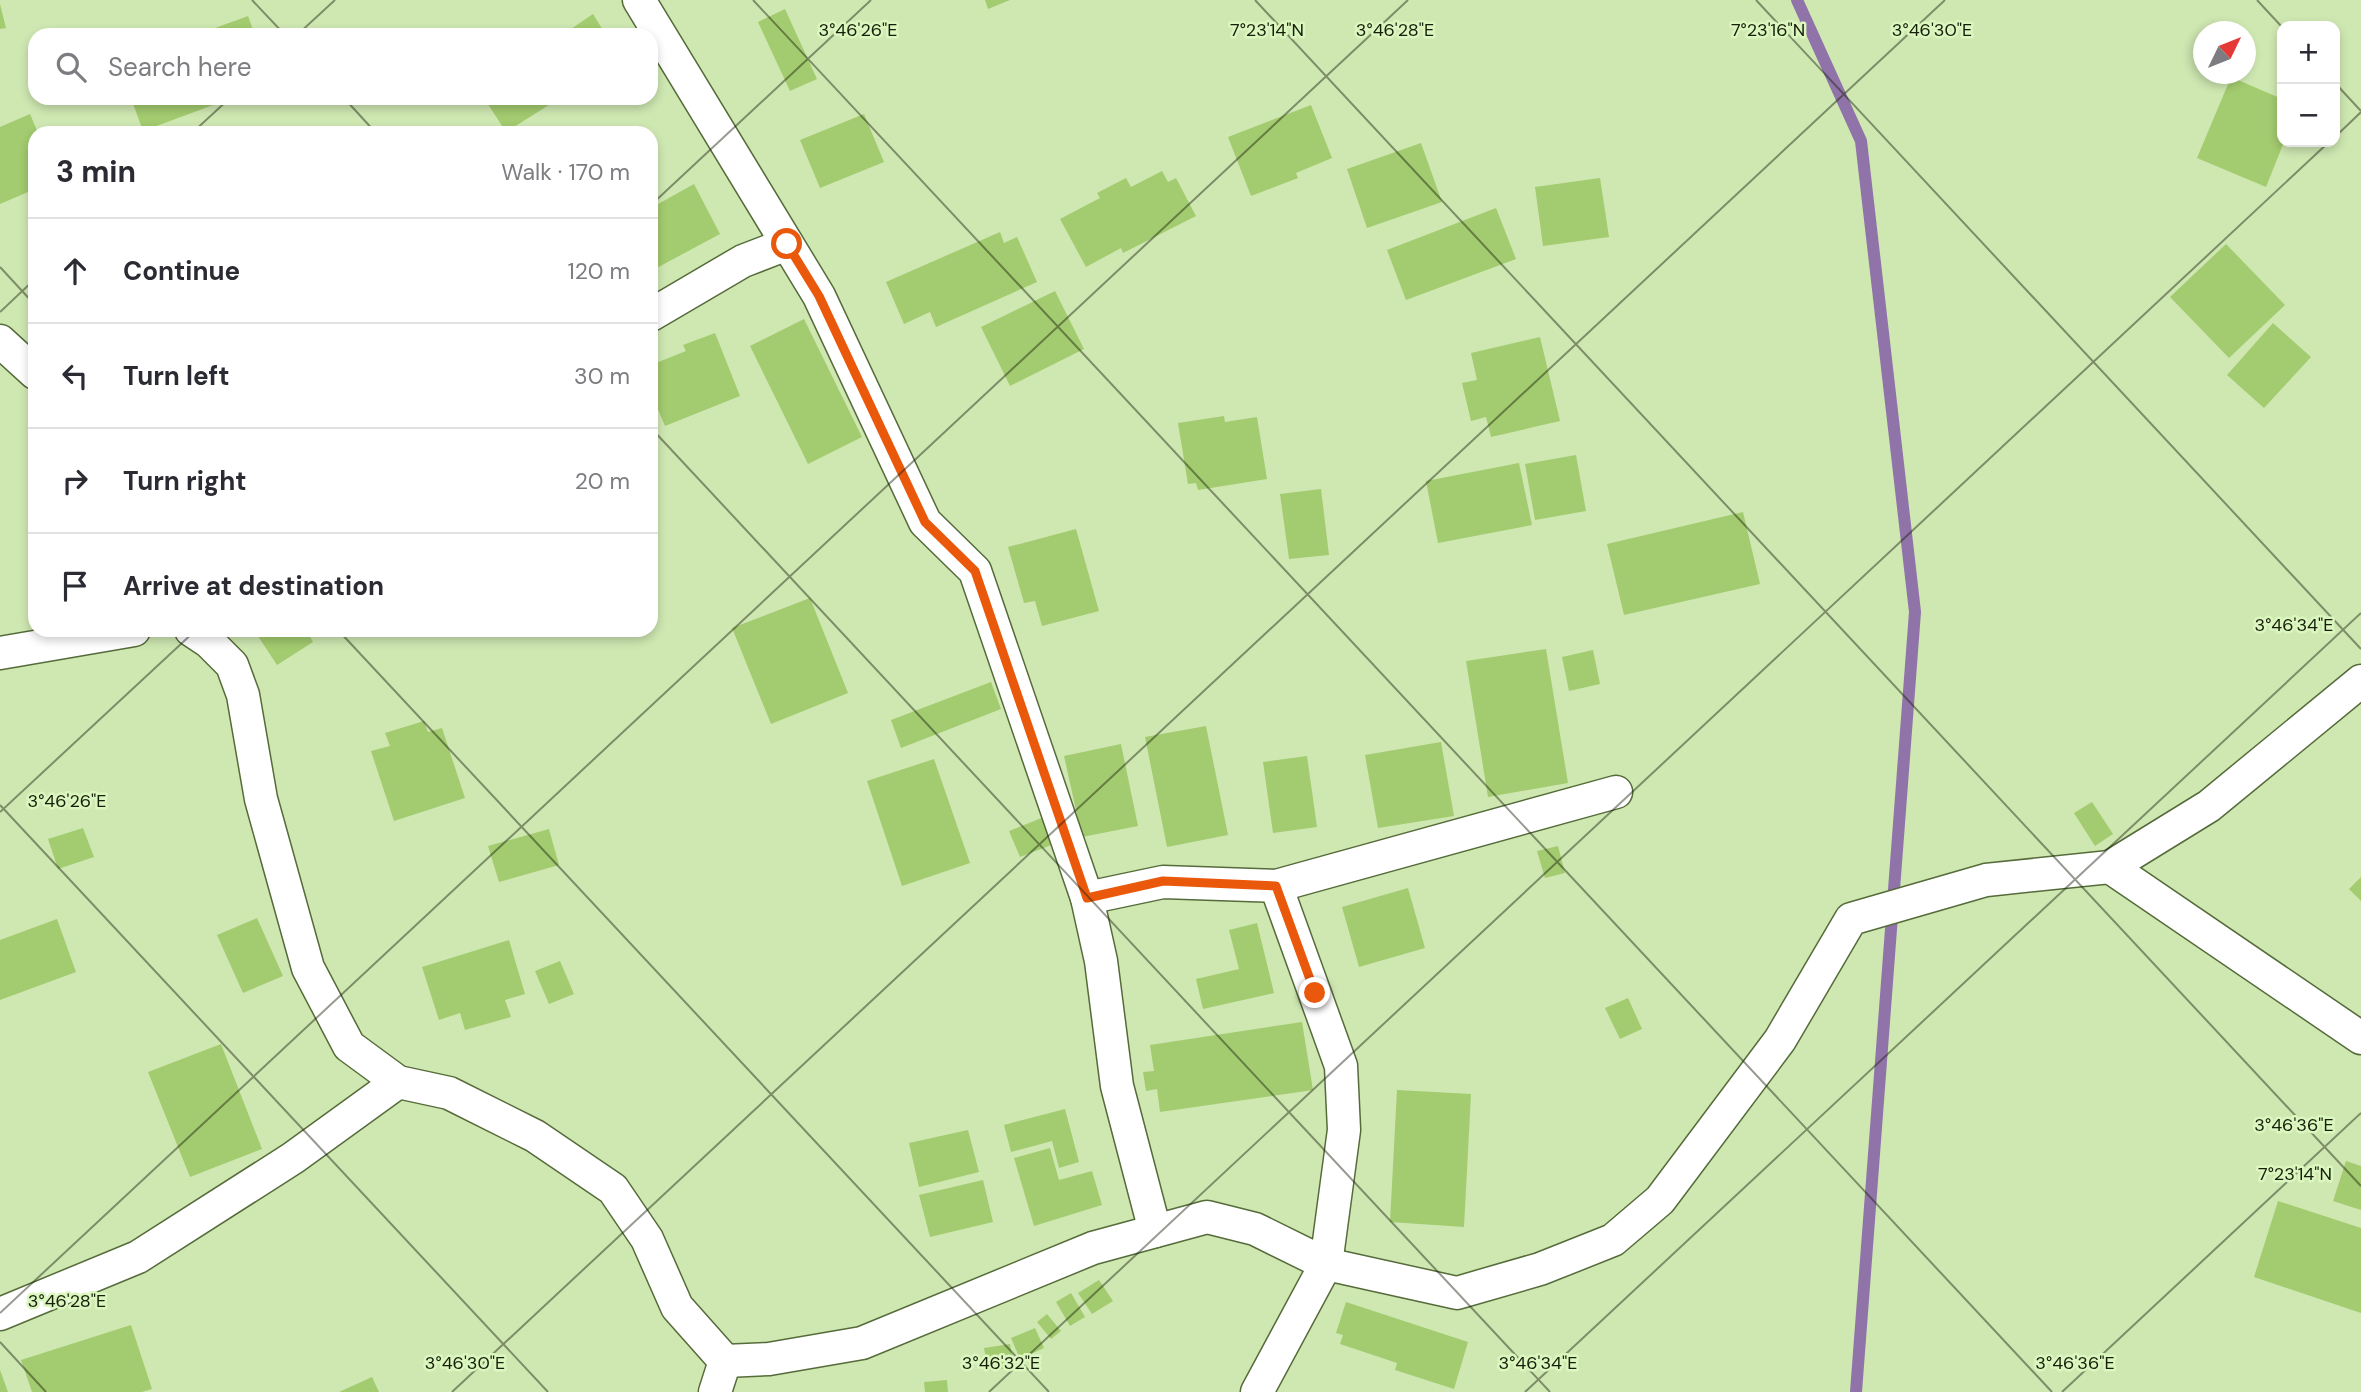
<!DOCTYPE html>
<html lang="en">
<head>
<meta charset="utf-8">
<style>
	:root { --surface:#fff; --page:#f7f7f7; --text:#2b2b33; --muted:#7c7c81; --line:#e1e1e2 }
	body { margin:0; font-family:"DM Sans",sans-serif; background:var(--page); color:var(--text) }
	.controls { position:absolute; right:21px; top:21px; display:grid; overflow:hidden; border-radius:14px; box-shadow:0 4px 10px #0003 }
	.controls button { width:63px; height:63px; display:grid; place-items:center; padding:0; border:0; border-bottom:2px solid var(--line); background:var(--surface); color:var(--text); font:35px sans-serif }
	.compass { position:absolute; left:2193px; top:21px; width:63px; height:63px; border-radius:50%; background:var(--surface); box-shadow:0 4px 10px #0003; rotate:47deg }
	.stop { position:absolute; width:21px; height:21px; margin:-16px; border:5px solid #ea580c; border-radius:50%; background:#fff }
	.stop.end { background:#ea580c; border-color:#fff; box-shadow:0 2px 7px #0008 }
	.list { margin:0; padding:0; list-style:none }
	h2 { display:flex; justify-content:space-between; align-items:center; height:91px; margin:0; padding:0 28px; font-size:30px }
	h2 small { font-size:23px; font-weight:400; color:var(--muted) }
	.list li { display:grid; grid-template-columns:46px 1fr auto; gap:21px; align-items:center; box-sizing:border-box; height:105px; padding:0 28px; border-top:2px solid var(--line) }
	.list b { display:block; font-size:26px; white-space:nowrap }
	.list em { font-size:23px; font-style:normal; color:var(--muted) }
	.icon { flex:none; width:38px; height:38px; fill:none; stroke:currentColor; stroke-width:2; stroke-linecap:round; stroke-linejoin:round }
	.map { position:relative; flex:none; width:2361px; height:1392px; overflow:hidden }
	.search { position:absolute; background:var(--surface); box-shadow:0 4px 10px #0003; left:28px; top:28px; width:630px; height:77px; display:flex; align-items:center; gap:18px; box-sizing:border-box; padding:0 24px; border-radius:21px; color:var(--muted); font-size:26px }
	.panel { position:absolute; background:var(--surface); box-shadow:0 4px 10px #0003; left:28px; top:126px; width:630px; height:511px; border-radius:21px }
	.map>svg:first-child { display:block }
	.lines { fill:none; stroke-linecap:round; stroke-linejoin:round }
	.stream { stroke:#9073a8; stroke-width:12 }
	.building { fill:#a3cb6f }
	.minor-casing { stroke:#556b3a; stroke-width:35 }
	.minor { stroke:#fff; stroke-width:32 }
	.route { stroke:#ea580c; stroke-width:9 }
	.ticks { fill:none; stroke:#161f0a; stroke-width:2; stroke-opacity:0.45 }
	.ticks-label { font-size:18px; text-anchor:middle; fill:#161f0a; stroke:#dcf6bf; stroke-width:5; stroke-linejoin:round; paint-order:stroke }
</style>
</head>
<body>
<div class="map">
<svg width="2361" height="1392" viewBox="0 0 2361 1392">
	<rect width="100%" height="100%" fill="#cfe8b2"/>
	<g class="lines">
		<polyline class="stream" points="1797,0 1861,141 1915,612 1856,1392"/>
	</g>
	<g class="building">
		<polygon points="985,0 1010,0 988,9"/>
		<polygon points="0,4 6,28 0,29"/>
		<polygon points="785,9 817,79 790,91 758,22"/>
		<polygon points="593,14 606,35 562,35"/>
		<polygon points="248,16 255,35 196,35"/>
		<polygon points="2231,77 2282,99 2284,142 2266,187 2197,158"/>
		<polygon points="131,98 232,98 143,131"/>
		<polygon points="484,98 560,98 506,132"/>
		<polygon points="1311,105 1332,158 1296,173 1298,178 1251,196 1228,137"/>
		<polygon points="30,114 38,133 35,133 35,189 0,204 0,127"/>
		<polygon points="864,114 884,162 820,188 800,140"/>
		<polygon points="1421,143 1442,202 1367,228 1347,169"/>
		<polygon points="1162,171 1168,182 1176,178 1196,216 1123,253 1121,248 1086,267 1060,219 1100,198 1097,193 1126,178 1131,187"/>
		<polygon points="1600,178 1609,237 1543,246 1535,187"/>
		<polygon points="694,184 720,234 651,271 651,208"/>
		<polygon points="1496,208 1516,259 1406,300 1387,250"/>
		<polygon points="1000,232 1004,243 1017,237 1037,282 936,327 930,312 904,324 886,282"/>
		<polygon points="2226,244 2285,305 2229,358 2170,297"/>
		<polygon points="1055,291 1084,349 1010,386 981,327"/>
		<polygon points="804,319 862,437 808,464 750,346"/>
		<polygon points="2273,323 2311,357 2264,408 2227,375"/>
		<polygon points="715,333 740,396 665,426 651,393 651,365 686,351 683,345"/>
		<polygon points="1540,337 1560,421 1491,437 1486,417 1471,421 1462,383 1477,380 1471,353"/>
		<polygon points="1224,416 1225,422 1257,417 1267,479 1198,490 1196,483 1188,484 1178,423"/>
		<polygon points="1576,455 1586,511 1535,520 1525,464"/>
		<polygon points="1519,463 1532,525 1438,543 1426,481"/>
		<polygon points="1321,489 1329,555 1289,559 1280,494"/>
		<polygon points="1743,512 1760,584 1624,615 1607,544"/>
		<polygon points="1076,529 1099,611 1042,626 1035,601 1024,603 1008,547"/>
		<polygon points="810,598 848,693 771,724 732,628"/>
		<polygon points="254,630 306,630 313,642 277,665"/>
		<polygon points="1546,649 1568,783 1488,797 1466,661"/>
		<polygon points="1593,650 1600,684 1569,691 1562,657"/>
		<polygon points="991,682 1001,709 901,748 891,720"/>
		<polygon points="424,721 428,732 442,728 465,798 394,821 371,751 390,746 385,733"/>
		<polygon points="1206,726 1228,835 1167,847 1145,737"/>
		<polygon points="1441,742 1454,816 1378,828 1365,755"/>
		<polygon points="1121,744 1138,826 1082,837 1064,756"/>
		<polygon points="1307,756 1317,827 1273,833 1263,762"/>
		<polygon points="934,759 970,863 902,886 867,781"/>
		<polygon points="2092,802 2113,834 2095,846 2074,813"/>
		<polygon points="1044,817 1054,844 1020,857 1009,831"/>
		<polygon points="83,828 94,857 58,869 48,839"/>
		<polygon points="549,829 559,865 499,882 488,846"/>
		<polygon points="1558,846 1565,873 1545,878 1537,851"/>
		<polygon points="2361,877 2361,901 2349,889"/>
		<polygon points="1408,888 1425,948 1359,967 1342,907"/>
		<polygon points="257,918 283,976 243,993 217,935"/>
		<polygon points="57,919 76,972 0,1000 0,940"/>
		<polygon points="1257,923 1274,993 1203,1009 1196,979 1239,969 1229,930"/>
		<polygon points="509,940 525,994 505,1000 511,1017 465,1030 460,1013 439,1020 422,967"/>
		<polygon points="560,961 574,994 549,1004 535,971"/>
		<polygon points="1628,998 1642,1029 1620,1039 1605,1008"/>
		<polygon points="1302,1022 1313,1090 1160,1112 1157,1089 1146,1091 1143,1072 1154,1071 1150,1045"/>
		<polygon points="221,1044 262,1149 190,1177 148,1072"/>
		<polygon points="1397,1090 1471,1094 1464,1227 1390,1222"/>
		<polygon points="1065,1109 1079,1162 1059,1168 1052,1141 1011,1152 1004,1125"/>
		<polygon points="968,1130 979,1172 919,1187 909,1143"/>
		<polygon points="1050,1148 1059,1180 1092,1171 1102,1205 1034,1226 1014,1158"/>
		<polygon points="2346,1161 2361,1166 2361,1210 2333,1201"/>
		<polygon points="983,1180 993,1222 930,1237 919,1195"/>
		<polygon points="2278,1201 2361,1228 2361,1313 2254,1277"/>
		<polygon points="1099,1280 1113,1301 1092,1314 1078,1293"/>
		<polygon points="1071,1293 1085,1317 1070,1326 1056,1302"/>
		<polygon points="1346,1302 1468,1342 1454,1389 1395,1370 1397,1363 1340,1344 1343,1335 1336,1333"/>
		<polygon points="1047,1314 1061,1331 1051,1339 1037,1322"/>
		<polygon points="131,1325 152,1389 142,1392 32,1392 21,1360"/>
		<polygon points="1035,1328 1044,1348 1020,1359 1011,1338"/>
		<polygon points="1010,1344 1014,1367 988,1371 984,1348"/>
		<polygon points="0,1370 8,1392 0,1392"/>
		<polygon points="372,1377 379,1392 339,1392"/>
		<polygon points="947,1380 948,1392 925,1392 924,1382"/>
	</g>
	<g class="lines">
		<defs>
			<g id="minor">
				<polyline points="639,0 819,296 925,522 975,571 1087,898 1101,961 1117,1086 1155,1231"/>
				<polyline points="651,315 743,261 787,244"/>
				<polyline points="0,341 35,373"/>
				<polyline points="191,630 209,642 232,665 243,695 261,799 308,968 349,1046 398,1082 449,1093 535,1136 613,1189 647,1239 677,1307 725,1361 769,1359 862,1343 1093,1248 1207,1217 1255,1229 1326,1264 1344,1130 1341,1066 1276,886 1616,792"/>
				<polyline points="0,653 134,630"/>
				<polyline points="2110,867 2361,1038"/>
				<polyline points="1087,898 1163,882 1276,886"/>
				<polyline points="0,1314 138,1257 293,1158 398,1082"/>
				<polyline points="715,1392 725,1361"/>
				<polyline points="1257,1392 1326,1264 1457,1293 1540,1269 1613,1240 1660,1200 1780,1040 1851,919 1986,880 2110,867 2209,806 2361,681"/>
			</g>
		</defs>
		<use href="#minor" class="minor-casing"/>
		<use href="#minor" class="minor"/>
	</g>
	<g class="lines">
		<polyline class="route" points="787,244 819,296 925,522 975,571 1087,898 1163,881 1276,886 1315,993"/>
	</g>
	<path class="ticks" d="M252 0 285 35M753 0 2052 1392M1255 0 2361 1186M1756 0 2361 649M2257 0 2282 27M297 35 335 0M2335 83 2361 111M344 98 376 133M192 133 230 98M2335 137 2361 112M651 205 871 0M0 267 35 305M0 312 35 279M651 428 1550 1392M338 630 1049 1392M0 805 548 1392M0 812 196 630M0 1313 1408 0M0 1342 46 1392M452 1392 1945 0M989 1392 2329 142M1525 1392 2361 613M2062 1392 2361 1113"/>
	<g class="ticks-label">
		<text x="1395" y="36">3°46'28"E</text>
		<text x="858" y="36">3°46'26"E</text>
		<text x="1932" y="36">3°46'30"E</text>
		<text x="1267" y="36">7°23'14"N</text>
		<text x="1768" y="36">7°23'16"N</text>
		<text x="2294" y="631">3°46'34"E</text>
		<text x="67" y="807">3°46'26"E</text>
		<text x="2294" y="1131">3°46'36"E</text>
		<text x="2295" y="1180">7°23'14"N</text>
		<text x="67" y="1307">3°46'28"E</text>
		<text x="465" y="1369">3°46'30"E</text>
		<text x="1001" y="1369">3°46'32"E</text>
		<text x="1538" y="1369">3°46'34"E</text>
		<text x="2075" y="1369">3°46'36"E</text>
	</g>
</svg>
<div class="controls">
<button>+</button>
<button>−</button>
</div>
<svg class="compass" viewBox="-18 -18 36 36"><path d="M0-13l5 13h-10z" fill="#e53935"/><path d="M0 13l5-13h-10z" fill="#7c7c81"/></svg>
<div class="stop" style="left:787px;top:244px"></div>
<div class="stop end" style="left:1315px;top:993px"></div>
<div class="search"><svg class="icon" aria-label="search" viewBox="0 0 24 24"><circle cx="10" cy="10" r="6"/><path d="M15 15l6 6"/></svg>Search here</div>
<section class="panel">
<h2>3 min<small>Walk · 170 m</small></h2>
<ul class="list">
<li><svg class="icon" aria-label="ahead" viewBox="0 0 24 24"><path d="M12 20V5M6 11l6-6 6 6"/></svg><div><b>Continue</b></div><em>120 m</em></li>
<li><svg class="icon" aria-label="left" viewBox="0 0 24 24"><path d="M17 20v-9H6M10 6l-5 5 5 5"/></svg><div><b>Turn left</b></div><em>30 m</em></li>
<li><svg class="icon" aria-label="right" viewBox="0 0 24 24"><path d="M7 20v-9h11M14 6l5 5-5 5"/></svg><div><b>Turn right</b></div><em>20 m</em></li>
<li><svg class="icon" aria-label="arrive" viewBox="0 0 24 24"><path d="M6 21V4h12l-3 4 3 4H6"/></svg><div><b>Arrive at destination</b></div></li>
</ul>
</section>
</div>
</body>
</html>
